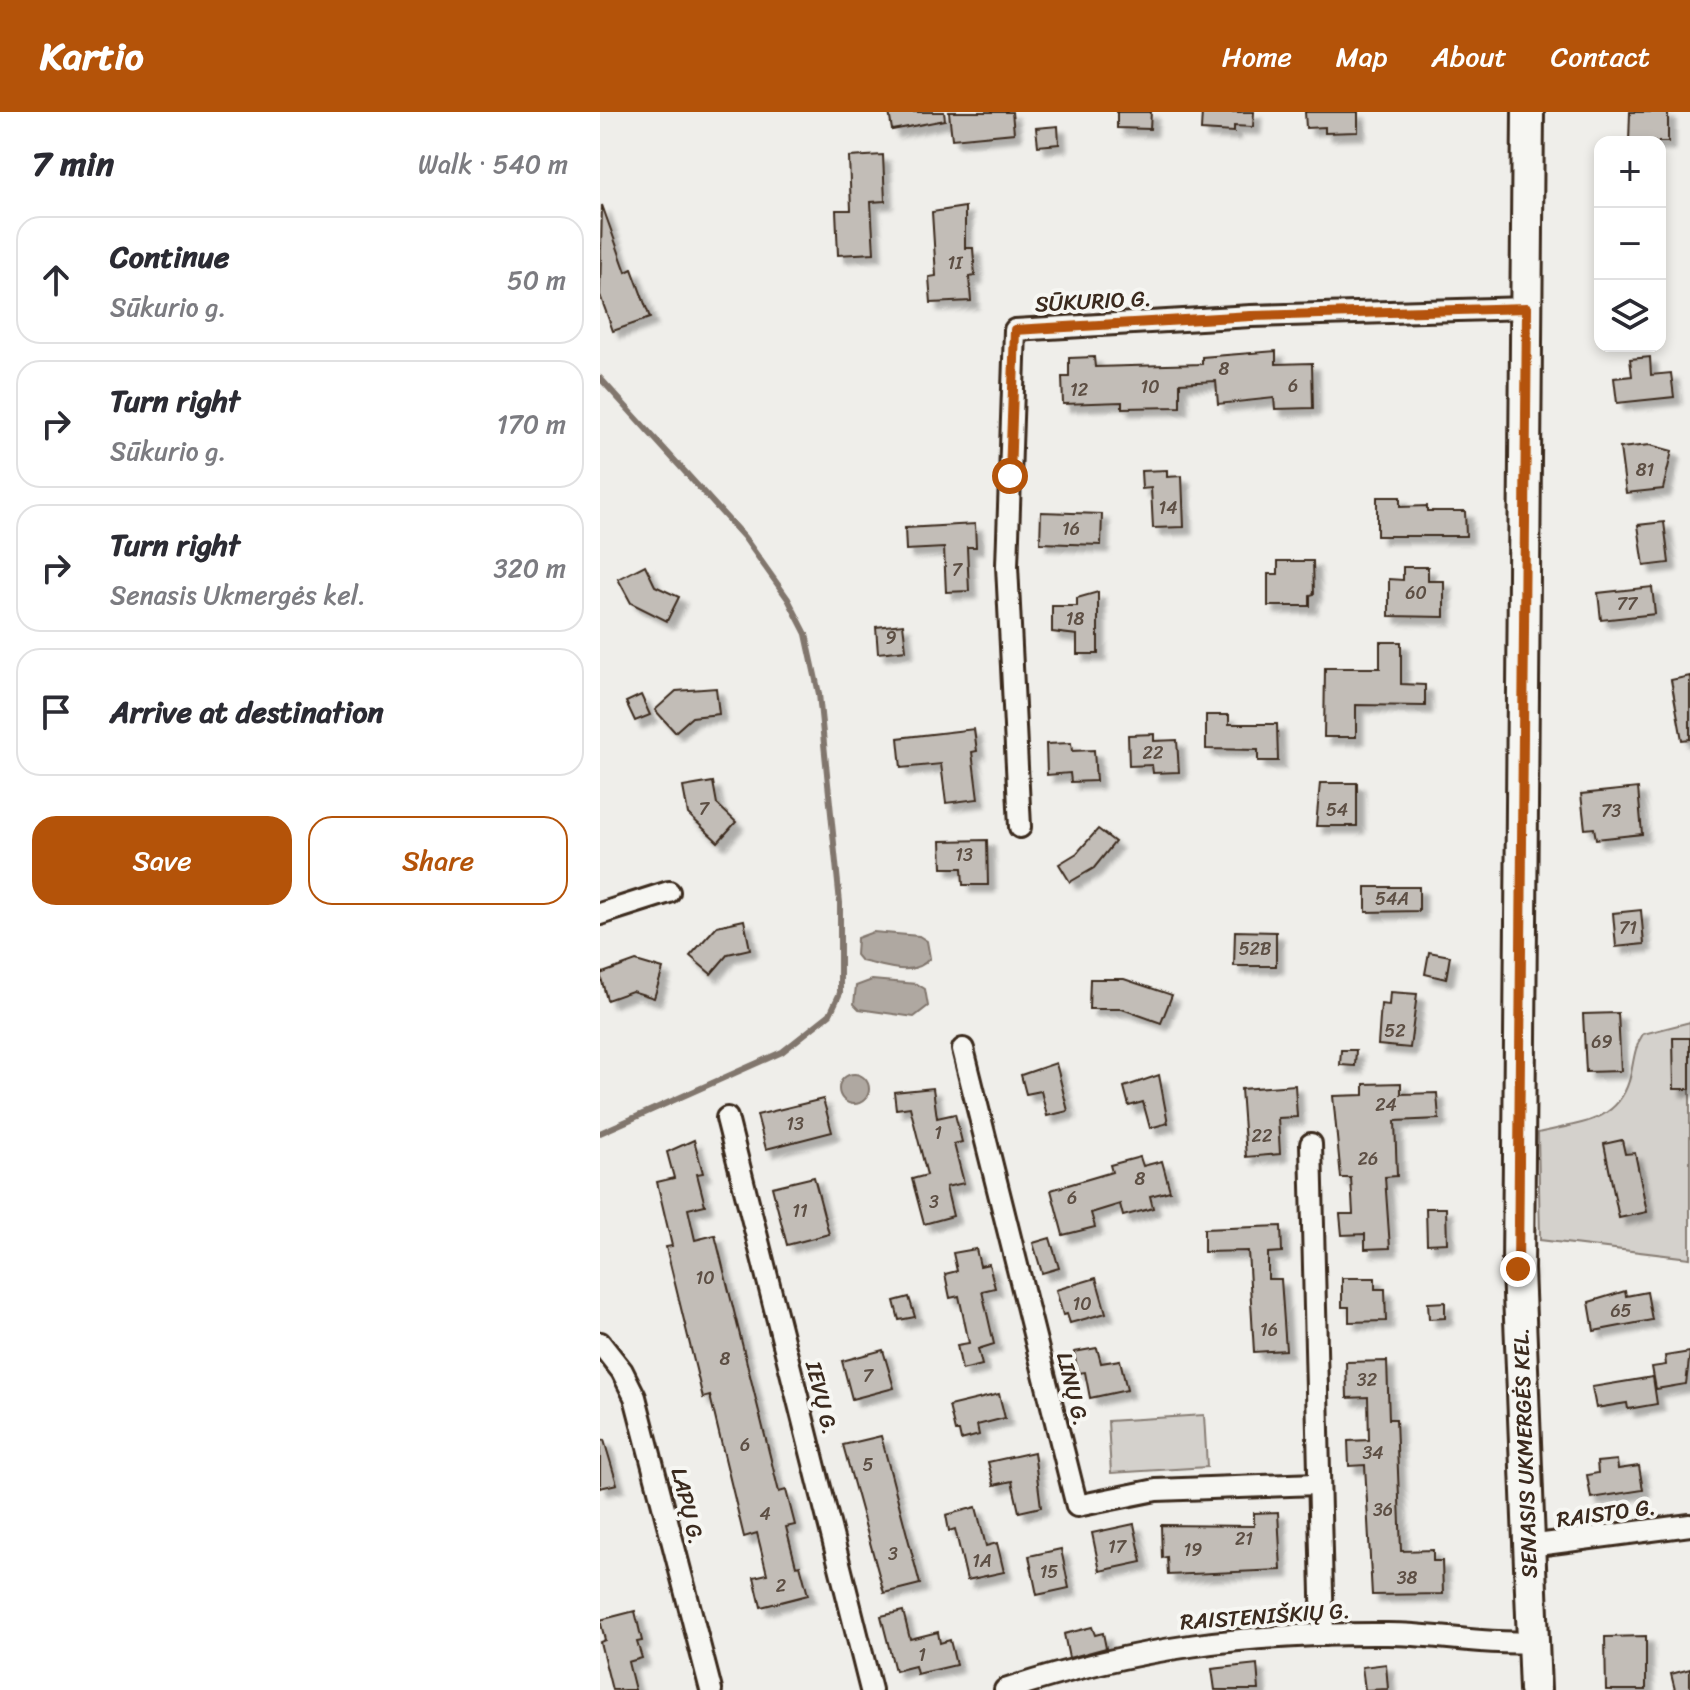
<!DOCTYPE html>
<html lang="en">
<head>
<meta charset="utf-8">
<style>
	:root { --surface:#fff; --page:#f7f7f7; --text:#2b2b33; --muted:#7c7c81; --line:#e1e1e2; --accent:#b45309 }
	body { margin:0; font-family:Sriracha,sans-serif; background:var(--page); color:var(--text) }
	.controls { position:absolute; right:24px; top:24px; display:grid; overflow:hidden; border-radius:16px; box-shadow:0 4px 12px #0003 }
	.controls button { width:72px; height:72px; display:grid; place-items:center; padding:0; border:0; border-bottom:2px solid var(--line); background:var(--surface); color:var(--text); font:40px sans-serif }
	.stop { position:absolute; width:24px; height:24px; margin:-18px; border:6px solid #b45309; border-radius:50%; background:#fff }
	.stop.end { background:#b45309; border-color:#fff; box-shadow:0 2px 8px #0008 }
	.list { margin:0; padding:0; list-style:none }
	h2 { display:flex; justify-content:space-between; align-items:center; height:104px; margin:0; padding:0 32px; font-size:34px }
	h2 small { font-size:26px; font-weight:400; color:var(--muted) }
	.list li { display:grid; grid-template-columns:52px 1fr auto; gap:24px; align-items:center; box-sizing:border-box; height:128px; margin:0 16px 16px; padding:0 16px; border:2px solid var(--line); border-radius:24px }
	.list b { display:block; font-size:30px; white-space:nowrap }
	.list p { margin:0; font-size:26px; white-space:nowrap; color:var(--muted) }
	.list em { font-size:26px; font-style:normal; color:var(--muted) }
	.actions { display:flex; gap:16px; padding:24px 32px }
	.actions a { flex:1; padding:18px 0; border:2px solid var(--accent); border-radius:24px; text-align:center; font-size:28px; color:var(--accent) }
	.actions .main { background:var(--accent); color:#fff }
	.icon { flex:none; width:44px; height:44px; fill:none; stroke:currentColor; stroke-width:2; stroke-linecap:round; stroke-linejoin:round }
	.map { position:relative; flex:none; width:1090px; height:1578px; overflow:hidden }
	header { display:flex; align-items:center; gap:48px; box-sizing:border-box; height:112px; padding:0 40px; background:var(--accent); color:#fff }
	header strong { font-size:38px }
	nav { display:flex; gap:44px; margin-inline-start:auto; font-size:28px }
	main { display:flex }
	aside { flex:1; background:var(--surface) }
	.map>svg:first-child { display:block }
	.green { fill:#d4d1cc; stroke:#887e75; stroke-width:2 }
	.water { fill:#afa8a1; stroke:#81766d; stroke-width:2 }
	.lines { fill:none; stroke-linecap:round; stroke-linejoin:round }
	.stream { stroke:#81766d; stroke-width:6 }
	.building { fill:#c2bdb7; stroke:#3b2a1e; stroke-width:2; filter:url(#shadow) }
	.street-casing { stroke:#3b2a1e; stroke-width:26 }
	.secondary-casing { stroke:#3b2a1e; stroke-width:36 }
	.street { stroke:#f6f6f2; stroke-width:20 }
	.secondary { stroke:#f6f6f2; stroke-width:30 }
	.route { stroke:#b45309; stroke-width:10 }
	.labels { text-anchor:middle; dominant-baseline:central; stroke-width:8; stroke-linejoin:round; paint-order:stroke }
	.number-label { font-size:18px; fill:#5d4f44 }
	.street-label { font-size:22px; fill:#3b2a1e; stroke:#f6f6f2 }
</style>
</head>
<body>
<header>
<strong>Kartio</strong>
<nav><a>Home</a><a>Map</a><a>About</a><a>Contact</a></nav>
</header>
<main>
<aside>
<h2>7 min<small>Walk · 540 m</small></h2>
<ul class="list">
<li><svg class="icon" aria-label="ahead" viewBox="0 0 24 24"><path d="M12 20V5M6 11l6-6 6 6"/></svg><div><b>Continue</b><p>Sūkurio g.</p></div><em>50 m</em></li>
<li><svg class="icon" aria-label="right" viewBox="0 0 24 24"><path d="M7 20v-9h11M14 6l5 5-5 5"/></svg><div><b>Turn right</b><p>Sūkurio g.</p></div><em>170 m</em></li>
<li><svg class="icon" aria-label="right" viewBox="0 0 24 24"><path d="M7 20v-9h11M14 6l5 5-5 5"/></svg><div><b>Turn right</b><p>Senasis Ukmergės kel.</p></div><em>320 m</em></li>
<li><svg class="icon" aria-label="arrive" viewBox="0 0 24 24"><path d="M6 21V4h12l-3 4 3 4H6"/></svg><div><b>Arrive at destination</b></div></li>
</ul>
<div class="actions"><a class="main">Save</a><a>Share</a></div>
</aside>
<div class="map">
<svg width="1090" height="1578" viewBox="0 0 1090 1578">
	<defs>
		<filter id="shadow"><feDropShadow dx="7" dy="7" stdDeviation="2" flood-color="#0004"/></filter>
	</defs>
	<rect width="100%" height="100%" fill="#efeeea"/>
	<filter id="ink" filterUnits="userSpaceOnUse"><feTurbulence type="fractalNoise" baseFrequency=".0125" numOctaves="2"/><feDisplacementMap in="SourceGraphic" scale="16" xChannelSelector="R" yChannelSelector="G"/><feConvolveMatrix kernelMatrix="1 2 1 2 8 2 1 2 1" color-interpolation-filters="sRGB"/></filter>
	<g filter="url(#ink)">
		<g class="green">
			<path d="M1090 910V1146L940 1128 938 1021C976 1011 1016 1012 1029 969 1034 952 1033 937 1043 922Z"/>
			<polygon points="604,1303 607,1355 511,1361 508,1309"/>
		</g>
		<g class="water">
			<path d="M273 820 319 824 327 829 330 846C313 867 283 853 261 849L256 843 257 826Z"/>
			<polygon points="272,868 317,872 325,877 328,894 314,905 259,897 254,892 256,874"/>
			<circle cx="254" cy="977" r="15"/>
		</g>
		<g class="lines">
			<polyline class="stream" points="0,266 144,425 188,487 206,522 219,582 240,791 240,881 230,902 182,940 0,1021"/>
		</g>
		<g class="building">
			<polygon points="289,0 344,0 345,8 292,18"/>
			<polygon points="349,0 412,0 414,21 352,27"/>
			<polygon points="517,0 551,0 550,17 517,16"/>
			<polygon points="602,0 654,0 653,15 634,14 634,20 601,18"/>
			<polygon points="705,0 758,0 758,20 725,21 725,15 706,16"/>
			<polygon points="1030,0 1068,0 1068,30 1029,30"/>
			<polygon points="458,14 459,32 438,34 436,16"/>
			<polygon points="283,43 285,89 271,90 274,141 238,143 236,98 251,98 249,45"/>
			<polygon points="2,93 26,160 32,157 50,206 13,219 0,183"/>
			<polygon points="365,95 365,136 373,136 375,164 369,165 371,189 331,191 329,165 336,164 332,100"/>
			<polygon points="676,239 676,252 712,251 713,296 675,297 674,286 618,292 616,269 580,271 580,295 522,296 522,290 463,292 462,265 469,265 469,246 494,245 495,255 602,252 602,245"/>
			<polygon points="1050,245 1051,263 1071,261 1074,285 1017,291 1014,266 1032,264 1030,247"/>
			<polygon points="1050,333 1072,339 1063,377 1026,381 1020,336"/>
			<polygon points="567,358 567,365 582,364 584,415 553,416 551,376 542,377 541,359"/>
			<polygon points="777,385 800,385 800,395 827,394 827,399 865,399 866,424 777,424"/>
			<polygon points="441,400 502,402 501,433 440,431"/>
			<polygon points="1064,410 1069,451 1044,454 1038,413"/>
			<polygon points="375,412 376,435 367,435 369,479 346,480 344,436 306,438 305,416"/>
			<polygon points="678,449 713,449 714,482 710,483 710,494 668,494 668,462 678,462"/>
			<polygon points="45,453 55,474 79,485 67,509 31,491 18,467"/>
			<polygon points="803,455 828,455 828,469 844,469 844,505 789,504 789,467 803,468"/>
			<polygon points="1052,475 1055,502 1001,508 998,481"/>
			<polygon points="498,480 498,542 477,542 477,523 452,520 452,494 477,494 477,486"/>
			<polygon points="303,512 306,538 278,541 276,515"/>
			<polygon points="780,530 801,530 801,572 825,573 825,594 756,593 756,625 724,625 725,556 780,556"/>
			<polygon points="1090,564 1090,627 1082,628 1071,568"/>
			<polygon points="116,576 119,602 92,605 75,620 55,598 76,579"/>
			<polygon points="41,583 50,603 35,609 26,590"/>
			<polygon points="606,603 629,603 629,612 677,612 678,649 658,649 658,638 606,637"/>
			<polygon points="374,617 377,639 372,640 378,687 346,691 341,652 301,656 298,626"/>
			<polygon points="554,622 554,629 577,628 579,660 553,661 552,653 529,654 528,623"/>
			<polygon points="471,631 472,639 494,638 496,669 471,670 470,661 447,663 446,632"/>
			<polygon points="113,670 117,692 136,710 118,730 88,702 83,675"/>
			<polygon points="720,671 757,671 757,714 716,714"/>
			<polygon points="1038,676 1042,722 996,727 994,716 985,717 981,682"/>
			<polygon points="498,717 515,730 494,756 470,770 459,752 477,741"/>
			<polygon points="387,728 388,773 363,773 362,756 342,756 341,729"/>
			<polygon points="766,775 819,775 819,799 766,800"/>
			<polygon points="1041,798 1044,832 1016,835 1013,801"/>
			<polygon points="144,808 150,837 128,842 111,862 90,844 117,814"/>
			<polygon points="635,819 676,820 676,854 634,854"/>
			<polygon points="829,840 850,844 846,867 825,862"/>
			<polygon points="36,849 63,857 54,886 32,879 7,888 0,862"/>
			<polygon points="490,867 524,867 572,883 561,911 522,897 489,897"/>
			<polygon points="790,880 817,882 810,936 778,933 781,892 789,893"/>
			<polygon points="1018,901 1021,959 986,960 983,902"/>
			<polygon points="1073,926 1090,926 1090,977 1074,977"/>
			<polygon points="741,938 756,938 755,954 740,953"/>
			<polygon points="456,951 468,999 447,1004 441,979 426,982 421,963"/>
			<polygon points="559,963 568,1011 550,1016 543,990 529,994 524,975"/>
			<polygon points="801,971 801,982 837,981 839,1007 795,1009 797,1064 785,1065 790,1136 765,1137 765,1122 742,1123 740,1102 753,1102 751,1066 741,1066 733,984 764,983 764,972"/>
			<polygon points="695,973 697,1005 678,1006 680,1042 646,1045 641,977"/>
			<polygon points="333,976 337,1006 355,1002 362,1030 354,1032 364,1071 346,1075 353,1104 324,1112 312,1067 327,1063 310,995 296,997 294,980"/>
			<polygon points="223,987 232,1020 166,1037 157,1003"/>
			<polygon points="94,1028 103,1061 97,1062 105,1093 88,1097 95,1128 115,1123 179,1380 186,1378 195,1413 186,1415 196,1454 200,1453 208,1483 161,1495 154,1465 167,1462 157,1421 144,1425 110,1284 103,1286 66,1135 72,1134 57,1070 74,1066 67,1040"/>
			<polygon points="1022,1028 1025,1042 1035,1041 1047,1100 1019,1106 1004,1032"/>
			<polygon points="540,1045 543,1054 562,1049 570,1079 550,1084 553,1096 523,1104 520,1092 491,1101 495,1115 463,1123 451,1078 512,1060 510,1053"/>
			<polygon points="214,1065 229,1122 187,1133 172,1075"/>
			<polygon points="826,1096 846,1096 847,1131 827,1132"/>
			<polygon points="681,1114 682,1140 668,1141 668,1167 681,1167 686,1238 654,1240 648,1139 604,1140 604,1117"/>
			<polygon points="450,1126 459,1156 442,1161 433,1131"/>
			<polygon points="376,1137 380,1154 389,1152 395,1176 382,1179 394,1232 378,1237 382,1253 362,1258 357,1233 369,1231 359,1184 350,1186 345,1162 357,1159 353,1141"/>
			<polygon points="496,1166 506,1201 470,1211 467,1202 463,1203 456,1178"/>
			<polygon points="742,1166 775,1166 775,1177 785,1177 786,1209 749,1210 749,1195 742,1195"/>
			<polygon points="1025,1179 1026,1184 1047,1180 1052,1208 994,1219 989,1190"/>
			<polygon points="309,1185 315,1205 299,1208 294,1189"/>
			<polygon points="845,1190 845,1206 829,1207 828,1191"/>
			<polygon points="497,1236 501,1251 520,1248 527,1278 490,1286 485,1260 478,1261 474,1240"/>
			<polygon points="283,1238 294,1276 252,1287 242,1249"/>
			<polygon points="1090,1240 1086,1272 1056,1277 1052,1255 1066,1253 1065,1244"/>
			<polygon points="787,1249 789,1307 796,1307 801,1439 833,1438 833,1449 842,1449 843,1482 772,1483 765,1353 749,1354 748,1329 769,1328 768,1285 747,1286 746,1250"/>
			<polygon points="1053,1265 1057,1292 1028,1297 1027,1291 996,1296 992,1275"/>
			<polygon points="399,1282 405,1306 377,1313 379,1323 361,1328 359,1319 355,1319 349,1294"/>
			<polygon points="281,1324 320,1472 284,1481 243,1333"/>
			<polygon points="4,1328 17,1372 0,1376 0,1329"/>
			<polygon points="434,1340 441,1395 419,1400 412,1369 394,1373 388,1350"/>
			<polygon points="1017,1348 1018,1357 1039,1354 1043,1378 991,1386 987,1363 998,1361 997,1350"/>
			<polygon points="376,1395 386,1434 397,1431 404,1460 367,1468 355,1417 349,1419 346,1403"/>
			<polygon points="678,1400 681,1458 568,1463 567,1445 562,1446 561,1413 654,1414 654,1401"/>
			<polygon points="534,1412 542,1450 500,1459 492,1421"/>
			<polygon points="461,1437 469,1476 437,1483 429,1444"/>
			<polygon points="35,1499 42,1529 37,1530 42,1546 28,1550 35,1578 12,1578 0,1530 5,1528 0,1508"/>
			<polygon points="303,1499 310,1527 338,1520 340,1531 350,1528 356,1553 317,1562 315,1554 295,1559 281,1504"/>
			<polygon points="492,1515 495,1523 503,1521 506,1536 469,1546 464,1522"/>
			<polygon points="1046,1524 1046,1578 1006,1578 1005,1525"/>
			<polygon points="657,1552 659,1578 615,1578 612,1557"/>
			<polygon points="786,1552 788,1577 765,1578 762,1555"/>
			<polygon points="1090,1557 1090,1578 1075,1578 1071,1562"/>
		</g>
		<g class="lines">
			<defs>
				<g id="street">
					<polyline points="420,715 407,454 415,218 651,204 927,196"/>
					<polyline points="0,802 69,780"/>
					<polyline points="363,937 477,1394 556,1378 718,1372"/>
					<polyline points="127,1006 271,1578"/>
					<polyline points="711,1032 723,1523"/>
					<polyline points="0,1231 22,1259 35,1285 111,1578"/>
					<polyline points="929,1434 1090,1413"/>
					<path d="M405 1578C535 1535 650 1521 787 1522 836 1522 884 1533 933 1530"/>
				</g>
				<polyline id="secondary" points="928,0 918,1157 935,1578"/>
			</defs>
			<use href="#street" class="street-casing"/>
			<use href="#secondary" class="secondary-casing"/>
			<use href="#street" class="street"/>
			<use href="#secondary" class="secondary"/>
		</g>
	</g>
	<g class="lines" filter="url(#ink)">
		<polyline class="route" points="410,364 415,218 651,204 927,196 918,1157"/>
	</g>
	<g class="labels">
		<g class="number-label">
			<text x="355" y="151">1I</text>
			<text x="624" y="257">8</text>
			<text x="693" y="274">6</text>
			<text x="550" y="275">10</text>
			<text x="479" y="278">12</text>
			<text x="1045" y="358">81</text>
			<text x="568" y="396">14</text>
			<text x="471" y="417">16</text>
			<text x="357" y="458">7</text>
			<text x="816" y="481">60</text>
			<text x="1027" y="492">77</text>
			<text x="475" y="507">18</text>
			<text x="291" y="526">9</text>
			<text x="553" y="641">22</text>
			<text x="104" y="697">7</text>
			<text x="737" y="698">54</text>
			<text x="1011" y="699">73</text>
			<text x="364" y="743">13</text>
			<text x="792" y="787">54A</text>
			<text x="1028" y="816">71</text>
			<text x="655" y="837">52B</text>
			<text x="795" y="919">52</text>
			<text x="1002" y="930">69</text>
			<text x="786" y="993">24</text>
			<text x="195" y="1012">13</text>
			<text x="338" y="1021">1</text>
			<text x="662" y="1024">22</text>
			<text x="768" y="1047">26</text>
			<text x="540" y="1067">8</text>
			<text x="472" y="1086">6</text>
			<text x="334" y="1090">3</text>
			<text x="200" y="1099">11</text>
			<text x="105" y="1166">10</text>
			<text x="482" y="1192">10</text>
			<text x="1021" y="1199">65</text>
			<text x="669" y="1218">16</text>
			<text x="125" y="1247">8</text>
			<text x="268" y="1264">7</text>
			<text x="767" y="1268">32</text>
			<text x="145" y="1333">6</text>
			<text x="773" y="1341">34</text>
			<text x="268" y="1353">5</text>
			<text x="783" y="1398">36</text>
			<text x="165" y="1402">4</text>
			<text x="644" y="1427">21</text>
			<text x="517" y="1435">17</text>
			<text x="593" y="1438">19</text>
			<text x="293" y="1442">3</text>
			<text x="382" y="1449">1A</text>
			<text x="449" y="1460">15</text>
			<text x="807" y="1466">38</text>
			<text x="181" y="1474">2</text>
			<text x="322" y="1543">1</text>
		</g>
		<g class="street-label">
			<text transform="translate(493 189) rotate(-3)">SŪKURIO G.</text>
			<text transform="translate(473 1277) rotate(76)">LINŲ G.</text>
			<text transform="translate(222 1286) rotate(76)">IEVŲ G.</text>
			<text transform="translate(925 1341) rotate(-92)">SENASIS UKMERGĖS KEL.</text>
			<text transform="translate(88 1394) rotate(76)">LAPŲ G.</text>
			<text transform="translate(1006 1401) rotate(-8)">RAISTO G.</text>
			<text transform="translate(665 1504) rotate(-4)">RAISTENIŠKIŲ G.</text>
		</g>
	</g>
</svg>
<div class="controls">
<button>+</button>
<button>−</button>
<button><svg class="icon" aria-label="layers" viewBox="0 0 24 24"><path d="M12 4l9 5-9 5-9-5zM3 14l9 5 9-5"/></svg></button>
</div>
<div class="stop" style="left:410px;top:364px"></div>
<div class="stop end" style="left:918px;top:1157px"></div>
</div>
</main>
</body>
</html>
